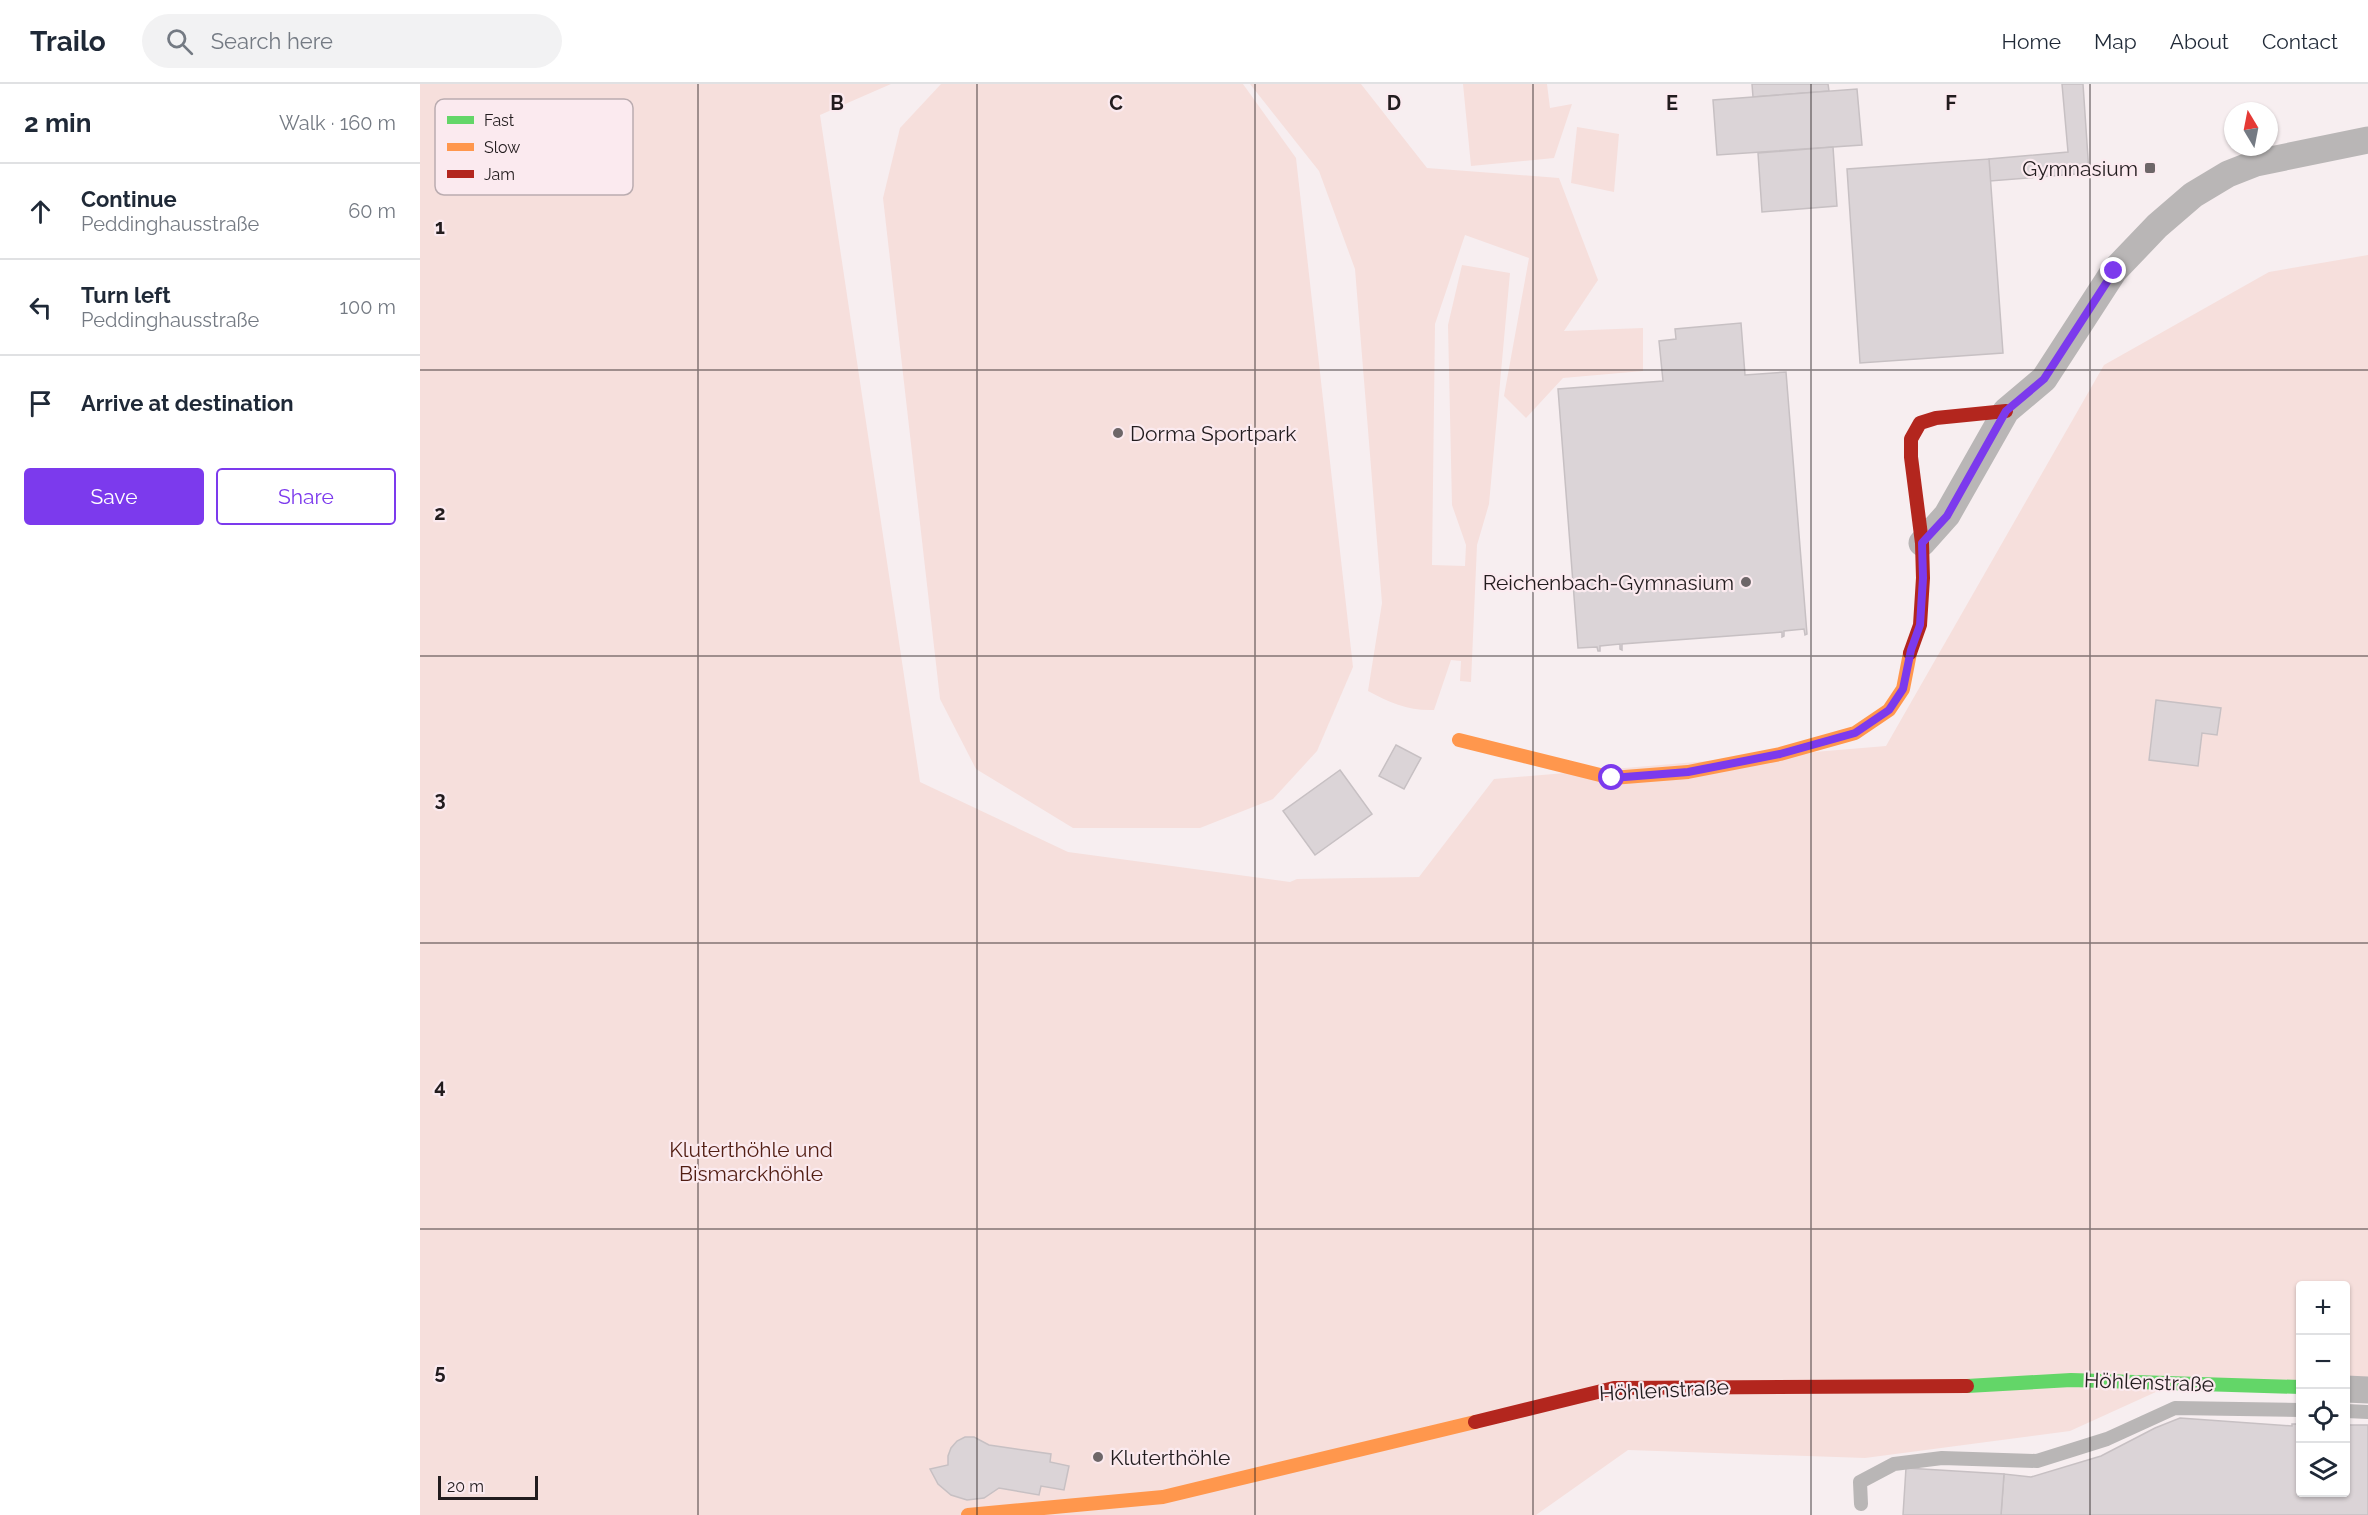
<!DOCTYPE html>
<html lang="en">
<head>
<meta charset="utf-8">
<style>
	:root { --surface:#fff; --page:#f2f2f3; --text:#1f2937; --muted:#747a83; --line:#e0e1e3; --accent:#7c3aed }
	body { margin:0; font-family:Raleway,sans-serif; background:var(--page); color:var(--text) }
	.controls { position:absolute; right:18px; bottom:18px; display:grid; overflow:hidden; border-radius:6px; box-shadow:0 2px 4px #0004 }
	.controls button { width:54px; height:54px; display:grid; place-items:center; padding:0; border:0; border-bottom:2px solid var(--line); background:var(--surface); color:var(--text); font:30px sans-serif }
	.compass { position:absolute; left:1804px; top:18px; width:54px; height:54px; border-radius:50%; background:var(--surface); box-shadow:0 2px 4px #0004; rotate:350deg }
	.scale { position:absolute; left:18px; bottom:15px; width:100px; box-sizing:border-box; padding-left:6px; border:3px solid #221c1e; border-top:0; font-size:16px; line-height:21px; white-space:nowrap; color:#221c1e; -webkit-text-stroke:4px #fbeaef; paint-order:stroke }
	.stop { position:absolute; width:18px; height:18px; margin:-14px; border:4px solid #7c3aed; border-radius:50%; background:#fff }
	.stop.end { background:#7c3aed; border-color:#fff; box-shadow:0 2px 6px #0008 }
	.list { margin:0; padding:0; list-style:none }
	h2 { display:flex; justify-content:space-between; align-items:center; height:78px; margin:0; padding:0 24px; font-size:26px }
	h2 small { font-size:20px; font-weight:400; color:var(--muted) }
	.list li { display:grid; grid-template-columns:39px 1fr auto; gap:18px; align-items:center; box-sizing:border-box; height:96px; padding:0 24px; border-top:2px solid var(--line) }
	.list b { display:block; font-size:22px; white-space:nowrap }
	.list p { margin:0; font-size:20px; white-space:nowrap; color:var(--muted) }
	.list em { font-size:20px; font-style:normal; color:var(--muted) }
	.actions { display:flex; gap:12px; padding:18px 24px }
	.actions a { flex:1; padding:14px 0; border:2px solid var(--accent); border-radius:6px; text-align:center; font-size:21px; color:var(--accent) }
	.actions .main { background:var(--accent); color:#fff }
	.icon { flex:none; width:33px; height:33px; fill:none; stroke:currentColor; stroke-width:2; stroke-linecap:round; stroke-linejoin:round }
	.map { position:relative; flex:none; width:1948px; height:1431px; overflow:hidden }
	header { display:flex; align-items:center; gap:36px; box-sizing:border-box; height:84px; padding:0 30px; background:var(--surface); border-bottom:2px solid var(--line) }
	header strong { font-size:28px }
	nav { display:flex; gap:33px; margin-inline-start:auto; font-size:21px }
	.search { width:420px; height:54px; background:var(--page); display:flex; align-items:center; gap:15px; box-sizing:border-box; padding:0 21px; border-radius:33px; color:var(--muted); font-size:22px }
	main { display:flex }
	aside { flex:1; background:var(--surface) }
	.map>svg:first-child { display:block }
	.green { fill:#f6dfdc }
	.building { fill:#dbd4d7; stroke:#c7c0c3; stroke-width:1.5 }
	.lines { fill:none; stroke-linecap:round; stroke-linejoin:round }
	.lane { stroke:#b9b6b6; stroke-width:14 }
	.street { stroke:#b9b6b6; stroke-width:27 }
	.fast { stroke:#63d668; stroke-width:14 }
	.slow { stroke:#ff974d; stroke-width:14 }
	.jam { stroke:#b3261e; stroke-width:14 }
	.route { stroke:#7c3aed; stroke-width:8 }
	.grid { fill:none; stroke:#221c1e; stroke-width:1.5; stroke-opacity:0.55 }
	.poi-dot { fill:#6d6668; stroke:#fbeaef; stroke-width:2 }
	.labels { text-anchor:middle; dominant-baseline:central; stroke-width:4.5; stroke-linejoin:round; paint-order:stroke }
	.poi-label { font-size:21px; fill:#221c1e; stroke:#fbeaef; text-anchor:end }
	.park-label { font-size:21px; fill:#521e13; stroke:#fbeaef }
	.street-label { font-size:21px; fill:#221c1e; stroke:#fbeaef }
	.key { fill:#fbeaef; stroke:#baacb0; stroke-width:1.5 }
	.key-label { font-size:16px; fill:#221c1e }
	.grid-label { font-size:20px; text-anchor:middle; font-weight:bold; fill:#221c1e; stroke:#fbeaef; stroke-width:4.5; stroke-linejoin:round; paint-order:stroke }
</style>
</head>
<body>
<header>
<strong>Trailo</strong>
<div class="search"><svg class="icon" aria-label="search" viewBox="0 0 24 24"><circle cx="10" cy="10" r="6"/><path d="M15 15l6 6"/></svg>Search here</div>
<nav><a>Home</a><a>Map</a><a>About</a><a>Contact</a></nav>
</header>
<main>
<aside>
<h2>2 min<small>Walk · 160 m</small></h2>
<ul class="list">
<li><svg class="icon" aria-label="ahead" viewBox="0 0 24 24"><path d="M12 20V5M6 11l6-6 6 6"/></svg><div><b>Continue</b><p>Peddinghausstraße</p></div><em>60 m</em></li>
<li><svg class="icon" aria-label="left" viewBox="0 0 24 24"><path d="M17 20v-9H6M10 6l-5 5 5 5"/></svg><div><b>Turn left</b><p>Peddinghausstraße</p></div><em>100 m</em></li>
<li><svg class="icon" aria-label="arrive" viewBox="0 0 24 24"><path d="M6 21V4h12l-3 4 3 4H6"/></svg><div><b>Arrive at destination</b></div></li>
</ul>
<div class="actions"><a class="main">Save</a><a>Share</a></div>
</aside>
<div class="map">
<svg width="1948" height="1431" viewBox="0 0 1948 1431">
	<rect width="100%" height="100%" fill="#f7eef0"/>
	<g class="green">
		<polygon points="0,0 471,0 400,31 500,698 648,768 870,798 877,795 999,793 1074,695 1466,662 1684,281 1849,188 1948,171 1948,1306 1926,1305 1926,1202 1880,1202 1880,1303 1760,1297 1650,1347 1445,1374 1208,1366 1116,1431 0,1431"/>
		<polygon points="521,0 823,0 876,74 933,583 897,667 853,715 780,744 653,744 556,685 520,615 463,114 480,44"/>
		<path d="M830 0H941L1007 84 1139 94 1178 196 1144 247 1223 244V287L1143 294 1106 334 1084 312 1109 174 1045 151 1015 240 1012 481 1045 482 1046 461 1032 421 1028 241 1042 181 1090 189 1069 420 1057 461 1051 598 1040 597 1041 577 1031 576 1014 626C989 627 970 619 948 607L962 519 935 185 899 87Z"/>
		<polygon points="1043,0 1127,0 1130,24 1152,20 1134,74 1051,82"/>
		<polygon points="1157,43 1199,50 1194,108 1151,99"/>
	</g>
	<g class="building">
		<polygon points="1332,0 1408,0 1409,7 1333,13"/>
		<polygon points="1642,0 1663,0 1669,89 1570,97 1569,75 1648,68"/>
		<polygon points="1437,5 1442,61 1297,71 1293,16"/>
		<polygon points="1413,63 1417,122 1342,128 1338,69"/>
		<polygon points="1569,75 1583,269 1440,279 1427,85"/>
		<polygon points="1321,239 1325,291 1366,288 1387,550 1385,551 1384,545 1364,547 1364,552 1362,553 1362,548 1202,560 1202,566 1200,565 1200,560 1180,562 1180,567 1178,567 1177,563 1158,564 1138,305 1243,297 1239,257 1256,255 1255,245"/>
		<polygon points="1736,616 1801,624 1797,651 1782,649 1778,682 1729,676"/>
		<polygon points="976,661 1001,674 984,705 959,692"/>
		<polygon points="920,686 952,730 895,771 863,727"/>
		<polygon points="1760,1334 1872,1342 1872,1340 1880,1340 1880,1408 1926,1408 1926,1341 1948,1341 1948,1431 1581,1431 1584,1390 1611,1393 1681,1372 1735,1344"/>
		<polygon points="545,1353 554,1353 569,1361 631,1370 630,1378 649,1382 644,1406 621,1402 619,1411 579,1404 564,1414 547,1416 531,1411 518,1400 510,1385 528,1381 528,1372 531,1364 537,1357"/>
		<polygon points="1486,1384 1584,1390 1581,1431 1483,1431"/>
	</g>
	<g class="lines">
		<g class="lane">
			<polyline points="1926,1327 1948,1328"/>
			<polyline points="1441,1420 1440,1398 1474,1380 1522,1374 1617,1377 1687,1355 1755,1324 1880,1326"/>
		</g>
		<g class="street">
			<polyline points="1502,459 1527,431 1586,327 1624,295 1694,187 1737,142 1773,111 1808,90 1836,79 1948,56"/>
			<polyline points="1926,1305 1948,1306"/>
		</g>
		<polyline class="fast" points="1547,1302 1651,1296 1880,1303"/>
		<g class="slow">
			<polyline points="1039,656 1192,694 1268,688 1360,670 1435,649 1469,626 1483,605 1490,569"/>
			<polyline points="548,1431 743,1413 1055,1338"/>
		</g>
		<g class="jam">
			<polyline points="1490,569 1500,541 1503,494 1502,459 1491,373 1491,355 1500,339 1516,334 1586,327"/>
			<polyline points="1055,1338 1194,1304 1547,1302"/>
		</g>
	</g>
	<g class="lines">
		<polyline class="route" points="1192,694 1268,688 1360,670 1435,649 1469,626 1483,605 1491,566 1500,541 1503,494 1502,459 1527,432 1586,327 1624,295 1694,187"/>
	</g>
	<path class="grid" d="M278 0V1431M557 0V1431M835 0V1431M1113 0V1431M1391 0V1431M1670 0V1431M0 286H1948M0 572H1948M0 859H1948M0 1145H1948"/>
	<g class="poi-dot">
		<rect x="1724" y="78" width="12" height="12" rx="3"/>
		<circle cx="698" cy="349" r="6"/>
		<circle cx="1326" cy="498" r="6"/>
		<circle cx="678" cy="1373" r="6"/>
	</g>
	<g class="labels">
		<g class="poi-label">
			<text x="1718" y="84">Gymnasium</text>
			<text x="710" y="349" text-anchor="start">Dorma Sportpark</text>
			<text x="1314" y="498">Reichenbach-Gymnasium</text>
			<text x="690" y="1373" text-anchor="start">Kluterthöhle</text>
		</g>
		<g class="park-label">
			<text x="331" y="1065">Kluterthöhle und<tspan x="331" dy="24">Bismarckhöhle</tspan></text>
		</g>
		<g class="street-label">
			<text transform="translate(1729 1298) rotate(2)">Höhlenstraße</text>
			<text transform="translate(1244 1306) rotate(-3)">Höhlenstraße</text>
		</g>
	</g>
	<rect x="15" y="15" width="198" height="96" rx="9" class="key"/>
	<rect x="27" y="32" width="27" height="8" fill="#63d668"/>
	<rect x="27" y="59" width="27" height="8" fill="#ff974d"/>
	<rect x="27" y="86" width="27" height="8" fill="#b3261e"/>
	<g class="key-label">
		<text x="64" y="42">Fast</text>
		<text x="64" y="69">Slow</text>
		<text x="64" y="96">Jam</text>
	</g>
	<g class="grid-label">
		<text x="417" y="26">B</text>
		<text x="696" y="26">C</text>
		<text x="974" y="26">D</text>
		<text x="1252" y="26">E</text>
		<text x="1531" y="26">F</text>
		<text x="20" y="150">1</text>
		<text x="20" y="436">2</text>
		<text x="20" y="722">3</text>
		<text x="20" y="1009">4</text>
		<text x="20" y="1295">5</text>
	</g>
</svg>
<div class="controls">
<button>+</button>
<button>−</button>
<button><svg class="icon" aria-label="locate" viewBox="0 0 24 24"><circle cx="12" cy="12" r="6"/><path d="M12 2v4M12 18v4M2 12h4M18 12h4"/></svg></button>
<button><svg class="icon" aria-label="layers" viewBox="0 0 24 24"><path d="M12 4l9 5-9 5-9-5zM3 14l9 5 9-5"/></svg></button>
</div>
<svg class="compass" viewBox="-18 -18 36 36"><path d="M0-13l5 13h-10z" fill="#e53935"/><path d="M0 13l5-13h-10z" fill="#747a83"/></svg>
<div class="scale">20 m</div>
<div class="stop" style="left:1192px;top:694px"></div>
<div class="stop end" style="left:1694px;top:187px"></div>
</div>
</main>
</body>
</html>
